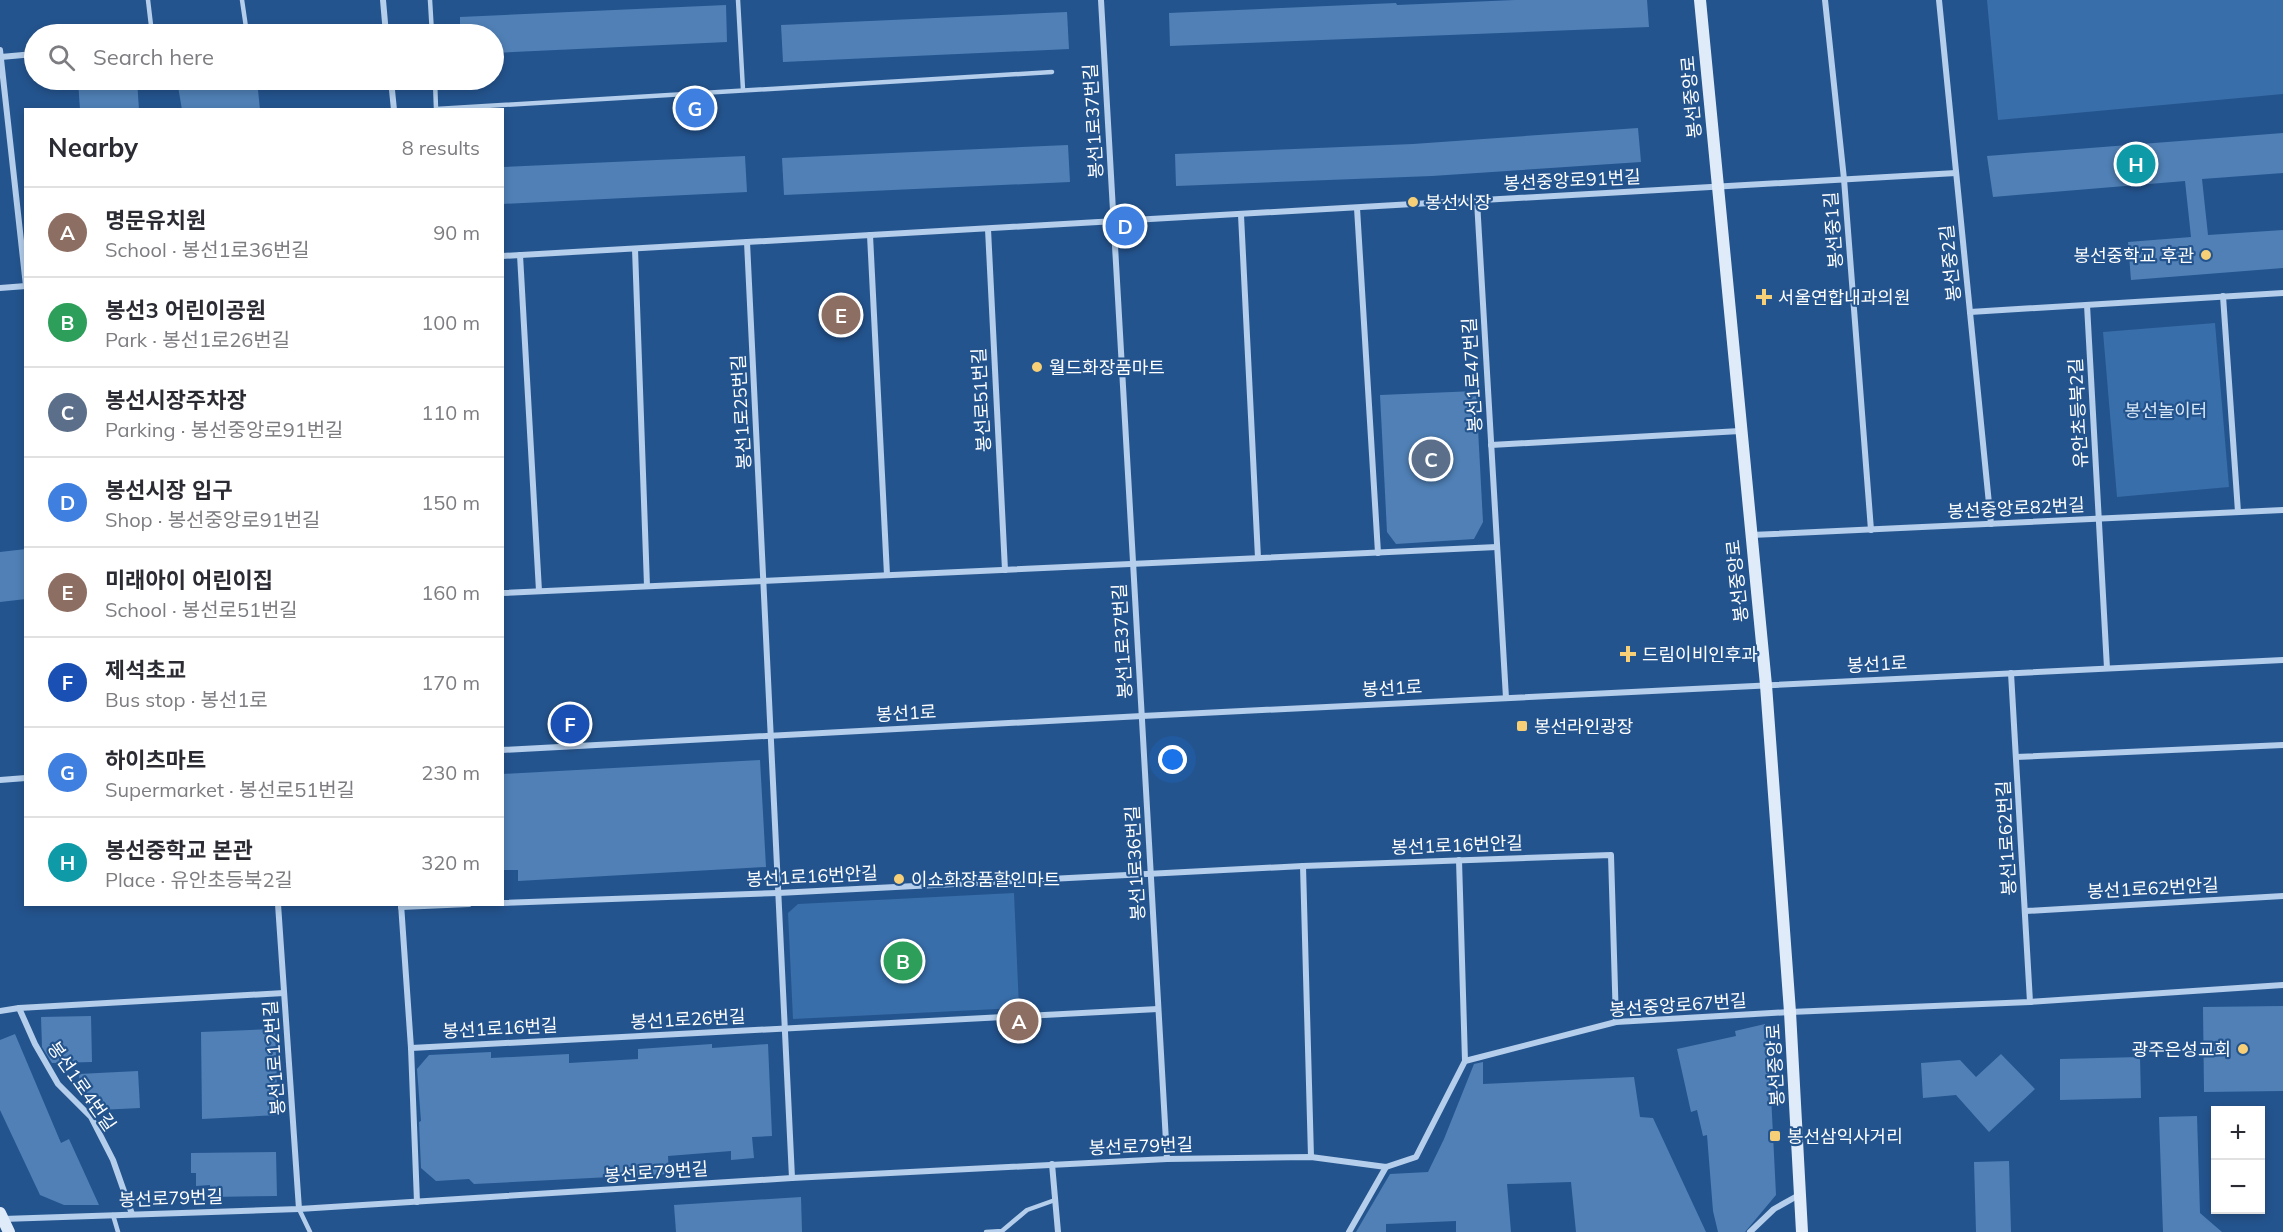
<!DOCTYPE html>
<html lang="en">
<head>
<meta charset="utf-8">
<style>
	:root { --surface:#fff; --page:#f7f7f7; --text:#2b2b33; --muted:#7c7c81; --line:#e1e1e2; --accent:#867552 }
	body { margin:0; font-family:Mulish,"Noto Sans KR",sans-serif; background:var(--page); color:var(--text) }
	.controls { position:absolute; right:18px; bottom:18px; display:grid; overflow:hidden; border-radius:0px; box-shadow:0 3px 9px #0003 }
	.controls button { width:54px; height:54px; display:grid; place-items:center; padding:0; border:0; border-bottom:2px solid var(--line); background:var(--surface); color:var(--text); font:30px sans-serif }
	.you { position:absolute; left:1173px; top:760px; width:21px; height:21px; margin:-15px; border:4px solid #fff; border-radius:50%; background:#1a73e8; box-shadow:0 0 0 9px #1a73e833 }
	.badge { display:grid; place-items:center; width:39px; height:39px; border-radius:50%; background:var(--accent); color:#fff; font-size:20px; font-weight:700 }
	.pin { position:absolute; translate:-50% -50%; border:3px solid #fff; box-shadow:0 2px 6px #0006 }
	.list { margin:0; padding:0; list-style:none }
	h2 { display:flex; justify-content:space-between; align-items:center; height:78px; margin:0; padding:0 24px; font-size:26px }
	h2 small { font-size:20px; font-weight:400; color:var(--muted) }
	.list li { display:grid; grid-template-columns:39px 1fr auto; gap:18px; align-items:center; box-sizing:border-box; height:90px; padding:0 24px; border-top:2px solid var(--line) }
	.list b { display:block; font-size:22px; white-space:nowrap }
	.list p { margin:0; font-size:20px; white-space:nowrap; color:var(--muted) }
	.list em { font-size:20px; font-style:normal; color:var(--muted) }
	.icon { flex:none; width:33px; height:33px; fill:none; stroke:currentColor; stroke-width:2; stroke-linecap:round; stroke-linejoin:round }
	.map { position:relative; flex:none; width:2283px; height:1232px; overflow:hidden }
	.search { position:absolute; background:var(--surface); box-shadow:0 3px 9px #0003; left:24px; top:24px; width:480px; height:66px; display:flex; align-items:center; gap:15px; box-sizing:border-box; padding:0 21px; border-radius:33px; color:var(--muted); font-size:22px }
	.panel { position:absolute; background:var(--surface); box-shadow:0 3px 9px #0003; left:24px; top:108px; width:480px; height:798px; border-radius:0px }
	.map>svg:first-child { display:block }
	.green { fill:#386eaa }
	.building { fill:#5080b6 }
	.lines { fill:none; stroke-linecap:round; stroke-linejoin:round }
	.lane { stroke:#b4ceeb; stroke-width:4.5 }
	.street { stroke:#b4ceeb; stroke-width:6 }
	.secondary { stroke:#dfebf9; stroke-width:12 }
	.poi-dot { fill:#f6cf77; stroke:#24548e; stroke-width:2 }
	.labels { text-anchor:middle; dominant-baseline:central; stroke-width:4.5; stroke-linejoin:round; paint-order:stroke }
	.street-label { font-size:18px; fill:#fff; stroke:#24548e }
	.poi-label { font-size:18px; fill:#fff; stroke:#24548e; text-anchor:start }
	.park-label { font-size:18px; fill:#d8e7f8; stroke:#24548e }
</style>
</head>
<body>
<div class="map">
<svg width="2283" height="1232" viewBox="0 0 2283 1232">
	<rect width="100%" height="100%" fill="#24548e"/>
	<g class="green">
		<polygon points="1987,0 2283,0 2283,94 1998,120"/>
		<polygon points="2215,323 2229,487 2117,497 2103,332"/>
		<polygon points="1014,893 1019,1008 793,1019 788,913 798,904"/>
	</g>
	<g class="building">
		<polygon points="1515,0 1647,0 1649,27 1170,46 1169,13 1396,3 1397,5"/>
		<polygon points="726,5 727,42 494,53 494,34 460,34 460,17"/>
		<polygon points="1067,12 1069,49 783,62 781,25"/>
		<polygon points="78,80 137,80 139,110 80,110"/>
		<polygon points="177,80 257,80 260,110 182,110"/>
		<polygon points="1638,128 1641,162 1432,176 1176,186 1175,154 1413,144"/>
		<polygon points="2283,133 2283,173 2202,179 2208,235 2283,230 2283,268 2131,280 2128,242 2191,237 2185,181 1993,197 1987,156"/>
		<polygon points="1068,145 1070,182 784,195 782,158"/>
		<polygon points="745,156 747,192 502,204 502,167"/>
		<polygon points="1476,391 1483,522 1474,539 1396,544 1387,532 1380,395"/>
		<polygon points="26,549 26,599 0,602 0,552"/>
		<polygon points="760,760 766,867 518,881 518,870 502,870 502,774"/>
		<polygon points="2283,1006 2283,1091 2204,1092 2203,1007"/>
		<polygon points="91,1016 92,1062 52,1063 42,1047 41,1017"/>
		<polygon points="1765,1024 1771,1095 1776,1195 1745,1232 1718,1232 1713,1211 1707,1135 1703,1136 1697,1110 1691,1112 1677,1049 1736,1036 1735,1031"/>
		<polygon points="275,1029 278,1115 202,1119 201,1032"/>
		<polygon points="15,1034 61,1143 69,1139 99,1205 64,1205 40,1195 0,1110 0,1040"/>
		<polygon points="712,1044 712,1048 768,1044 772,1136 752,1137 754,1158 731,1160 731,1151 668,1156 669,1174 474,1184 469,1179 436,1181 421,1168 419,1122 421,1121 417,1069 429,1055 491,1052 491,1058 569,1054 569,1063 638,1059 638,1049"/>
		<polygon points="2001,1054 2035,1089 1989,1132 1956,1095 1923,1098 1921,1063 1960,1060 1976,1077"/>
		<polygon points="2140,1057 2141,1098 2060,1100 2060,1059"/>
		<polygon points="1483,1062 1483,1084 1634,1077 1640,1117 1653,1118 1706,1232 1576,1232 1571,1182 1507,1184 1511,1232 1456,1232 1456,1221 1386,1224 1386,1232 1356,1232 1390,1174 1428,1172 1444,1139 1474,1064"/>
		<polygon points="138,1071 140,1108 98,1110 80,1091 79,1074"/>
		<polygon points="2197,1116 2200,1213 2222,1232 2163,1232 2159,1117"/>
		<polygon points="276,1152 277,1196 210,1197 210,1185 196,1186 196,1173 191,1173 191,1153"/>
		<polygon points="2009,1161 2011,1232 1976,1232 1974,1162"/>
		<polygon points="801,1197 802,1232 676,1232 674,1205"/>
	</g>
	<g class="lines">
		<g class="lane">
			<polyline points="148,0 152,34"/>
			<polyline points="242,0 247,34"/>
			<polyline points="430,0 432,34"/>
			<polyline points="738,0 743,90"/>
			<polyline points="435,80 436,109 1052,72"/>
			<polyline points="299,1209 310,1232"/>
			<polyline points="113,1215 118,1232"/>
			<polyline points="986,1232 1002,1231 1027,1210 1055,1200"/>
		</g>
		<g class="street">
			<polyline points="383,0 386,34"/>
			<polyline points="1101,0 1167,1159"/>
			<polyline points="1825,0 1844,179 1871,530"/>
			<polyline points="1939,0 1991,524"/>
			<polyline points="270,34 385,27"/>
			<polyline points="0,50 26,286"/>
			<polyline points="1,57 34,54"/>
			<polyline points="391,80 394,110"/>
			<polyline points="1477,201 1506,698"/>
			<polyline points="1357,208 1378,553"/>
			<polyline points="1241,215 1258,558"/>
			<polyline points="988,229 1005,570"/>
			<polyline points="870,235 887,575"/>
			<polyline points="747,242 792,1178"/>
			<polyline points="635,249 647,586"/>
			<polyline points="520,255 539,591"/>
			<polyline points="502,256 1956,173"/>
			<polyline points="0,288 26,286"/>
			<polyline points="2223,296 2238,512"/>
			<polyline points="2087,305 2107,668"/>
			<polyline points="1970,312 2283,293"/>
			<polyline points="1491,445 1740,431"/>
			<polyline points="1751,535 2283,510"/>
			<polyline points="502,593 1497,547"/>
			<polyline points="2011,673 2030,1002"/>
			<polyline points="502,750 1142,716 2283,660"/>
			<polyline points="2016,757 2283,745"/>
			<polyline points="0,780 26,778"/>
			<polyline points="1459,860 1465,1061"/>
			<polyline points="1303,866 1311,1157"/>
			<polyline points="502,903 778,893 1303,866 1611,855 1616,1022"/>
			<polyline points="278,904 299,1209"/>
			<polyline points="401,904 411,1048 417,1202"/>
			<polyline points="401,907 469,904"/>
			<polyline points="2026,911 2283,896"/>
			<polyline points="19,1008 35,1044 58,1084 91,1117 113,1160 132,1214"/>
			<polyline points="0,1011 19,1008 284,993"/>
			<polyline points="411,1048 1158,1009"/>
			<polyline points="1052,1164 1058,1232"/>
			<polyline points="3,1219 299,1209 792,1178 1167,1159 1311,1157 1386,1167 1416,1157 1465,1061 1616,1022 1790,1012 2030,1002 2283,985"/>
			<polyline points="1349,1232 1386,1167"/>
			<polyline points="1750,1232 1774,1209 1799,1195"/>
		</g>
		<g class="secondary">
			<polyline points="1700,0 1766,685 1790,1012 1802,1232"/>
			<polyline points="0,1213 9,1232"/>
		</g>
	</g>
	<g class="poi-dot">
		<circle cx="1413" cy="202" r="6"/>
		<circle cx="2206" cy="255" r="6"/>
		<path d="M1761 288h6v6h6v6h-6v6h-6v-6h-6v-6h6z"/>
		<circle cx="1037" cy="367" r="6"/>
		<path d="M1625 645h6v6h6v6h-6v6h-6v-6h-6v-6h6z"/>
		<rect x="1516" y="720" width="12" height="12" rx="3"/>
		<circle cx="899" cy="879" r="6"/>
		<circle cx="2243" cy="1049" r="6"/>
		<rect x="1769" y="1130" width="12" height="12" rx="3"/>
	</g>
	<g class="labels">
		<g class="street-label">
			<text transform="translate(1691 97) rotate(-95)">봉선중앙로</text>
			<text transform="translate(1093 121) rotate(-93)">봉선1로37번길</text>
			<text transform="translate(1572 180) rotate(-3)">봉선중앙로91번길</text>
			<text transform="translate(1833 230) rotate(-94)">봉선중1길</text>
			<text transform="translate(1950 263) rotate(-96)">봉선중2길</text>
			<text transform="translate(1472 375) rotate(-93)">봉선1로47번길</text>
			<text transform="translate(981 400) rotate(-93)">봉선로51번길</text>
			<text transform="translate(741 412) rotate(-93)">봉선1로25번길</text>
			<text transform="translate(2078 413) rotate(-93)">유안초등북2길</text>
			<text transform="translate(2016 508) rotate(-3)">봉선중앙로82번길</text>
			<text transform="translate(1737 581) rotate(-96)">봉선중앙로</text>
			<text transform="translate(1122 641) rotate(-93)">봉선1로37번길</text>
			<text transform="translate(1877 664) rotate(-3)">봉선1로</text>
			<text transform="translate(1392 688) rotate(-3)">봉선1로</text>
			<text transform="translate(906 713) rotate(-3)">봉선1로</text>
			<text transform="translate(2006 838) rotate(-93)">봉선1로62번길</text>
			<text transform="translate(1457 845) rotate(-2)">봉선1로16번안길</text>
			<text transform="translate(1135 863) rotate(-93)">봉선1로36번길</text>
			<text transform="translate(812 876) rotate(-3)">봉선1로16번안길</text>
			<text transform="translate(2153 888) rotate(-3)">봉선1로62번안길</text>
			<text transform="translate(1678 1005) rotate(-4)">봉선중앙로67번길</text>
			<text transform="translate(688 1019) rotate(-3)">봉선1로26번길</text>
			<text transform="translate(500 1028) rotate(-3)">봉선1로16번길</text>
			<text transform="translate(274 1058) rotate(-94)">봉선1로12번길</text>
			<text transform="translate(1775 1065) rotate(-93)">봉선중앙로</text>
			<text transform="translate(82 1086) rotate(55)">봉선1로4번길</text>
			<text transform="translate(1141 1146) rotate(-2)">봉선로79번길</text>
			<text transform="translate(656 1172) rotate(-4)">봉선로79번길</text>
			<text transform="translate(171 1198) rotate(-2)">봉선로79번길</text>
		</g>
		<g class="poi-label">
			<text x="1425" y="202">봉선시장</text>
			<text x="2194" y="255" text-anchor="end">봉선중학교 후관</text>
			<text x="1778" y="297">서울연합내과의원</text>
			<text x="1049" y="367">월드화장품마트</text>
			<text x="1642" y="654">드림이비인후과</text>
			<text x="1534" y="726">봉선라인광장</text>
			<text x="911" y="879">이쇼화장품할인마트</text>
			<text x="2231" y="1049" text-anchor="end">광주은성교회</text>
			<text x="1787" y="1136">봉선삼익사거리</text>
		</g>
		<g class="park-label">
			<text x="2166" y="410">봉선놀이터</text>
		</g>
	</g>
</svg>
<div class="controls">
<button>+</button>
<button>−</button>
</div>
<div class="you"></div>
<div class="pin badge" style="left:1019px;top:1021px;background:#8d6e63">A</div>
<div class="pin badge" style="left:903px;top:961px;background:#2e9e5b">B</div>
<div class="pin badge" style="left:1431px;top:459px;background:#5c6f8a">C</div>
<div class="pin badge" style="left:1125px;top:226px;background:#3f7fe0">D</div>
<div class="pin badge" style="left:841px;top:315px;background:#8d6e63">E</div>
<div class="pin badge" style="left:570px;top:724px;background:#1a4fb4">F</div>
<div class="pin badge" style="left:695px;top:108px;background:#3f7fe0">G</div>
<div class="pin badge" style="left:2136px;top:164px;background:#0f9aa8">H</div>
<div class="search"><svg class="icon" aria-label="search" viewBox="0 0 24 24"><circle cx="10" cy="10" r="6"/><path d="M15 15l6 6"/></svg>Search here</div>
<section class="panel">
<h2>Nearby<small>8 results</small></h2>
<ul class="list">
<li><span class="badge" style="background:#8d6e63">A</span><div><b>명문유치원</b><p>School · 봉선1로36번길</p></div><em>90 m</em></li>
<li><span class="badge" style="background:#2e9e5b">B</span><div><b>봉선3 어린이공원</b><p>Park · 봉선1로26번길</p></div><em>100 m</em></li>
<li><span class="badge" style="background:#5c6f8a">C</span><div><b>봉선시장주차장</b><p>Parking · 봉선중앙로91번길</p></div><em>110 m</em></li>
<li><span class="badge" style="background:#3f7fe0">D</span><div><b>봉선시장 입구</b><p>Shop · 봉선중앙로91번길</p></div><em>150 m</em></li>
<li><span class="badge" style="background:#8d6e63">E</span><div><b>미래아이 어린이집</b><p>School · 봉선로51번길</p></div><em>160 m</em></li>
<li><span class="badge" style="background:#1a4fb4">F</span><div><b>제석초교</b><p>Bus stop · 봉선1로</p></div><em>170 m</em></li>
<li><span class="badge" style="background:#3f7fe0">G</span><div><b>하이츠마트</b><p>Supermarket · 봉선로51번길</p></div><em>230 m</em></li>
<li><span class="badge" style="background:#0f9aa8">H</span><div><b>봉선중학교 본관</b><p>Place · 유안초등북2길</p></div><em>320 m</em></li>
</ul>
</section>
</div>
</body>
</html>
